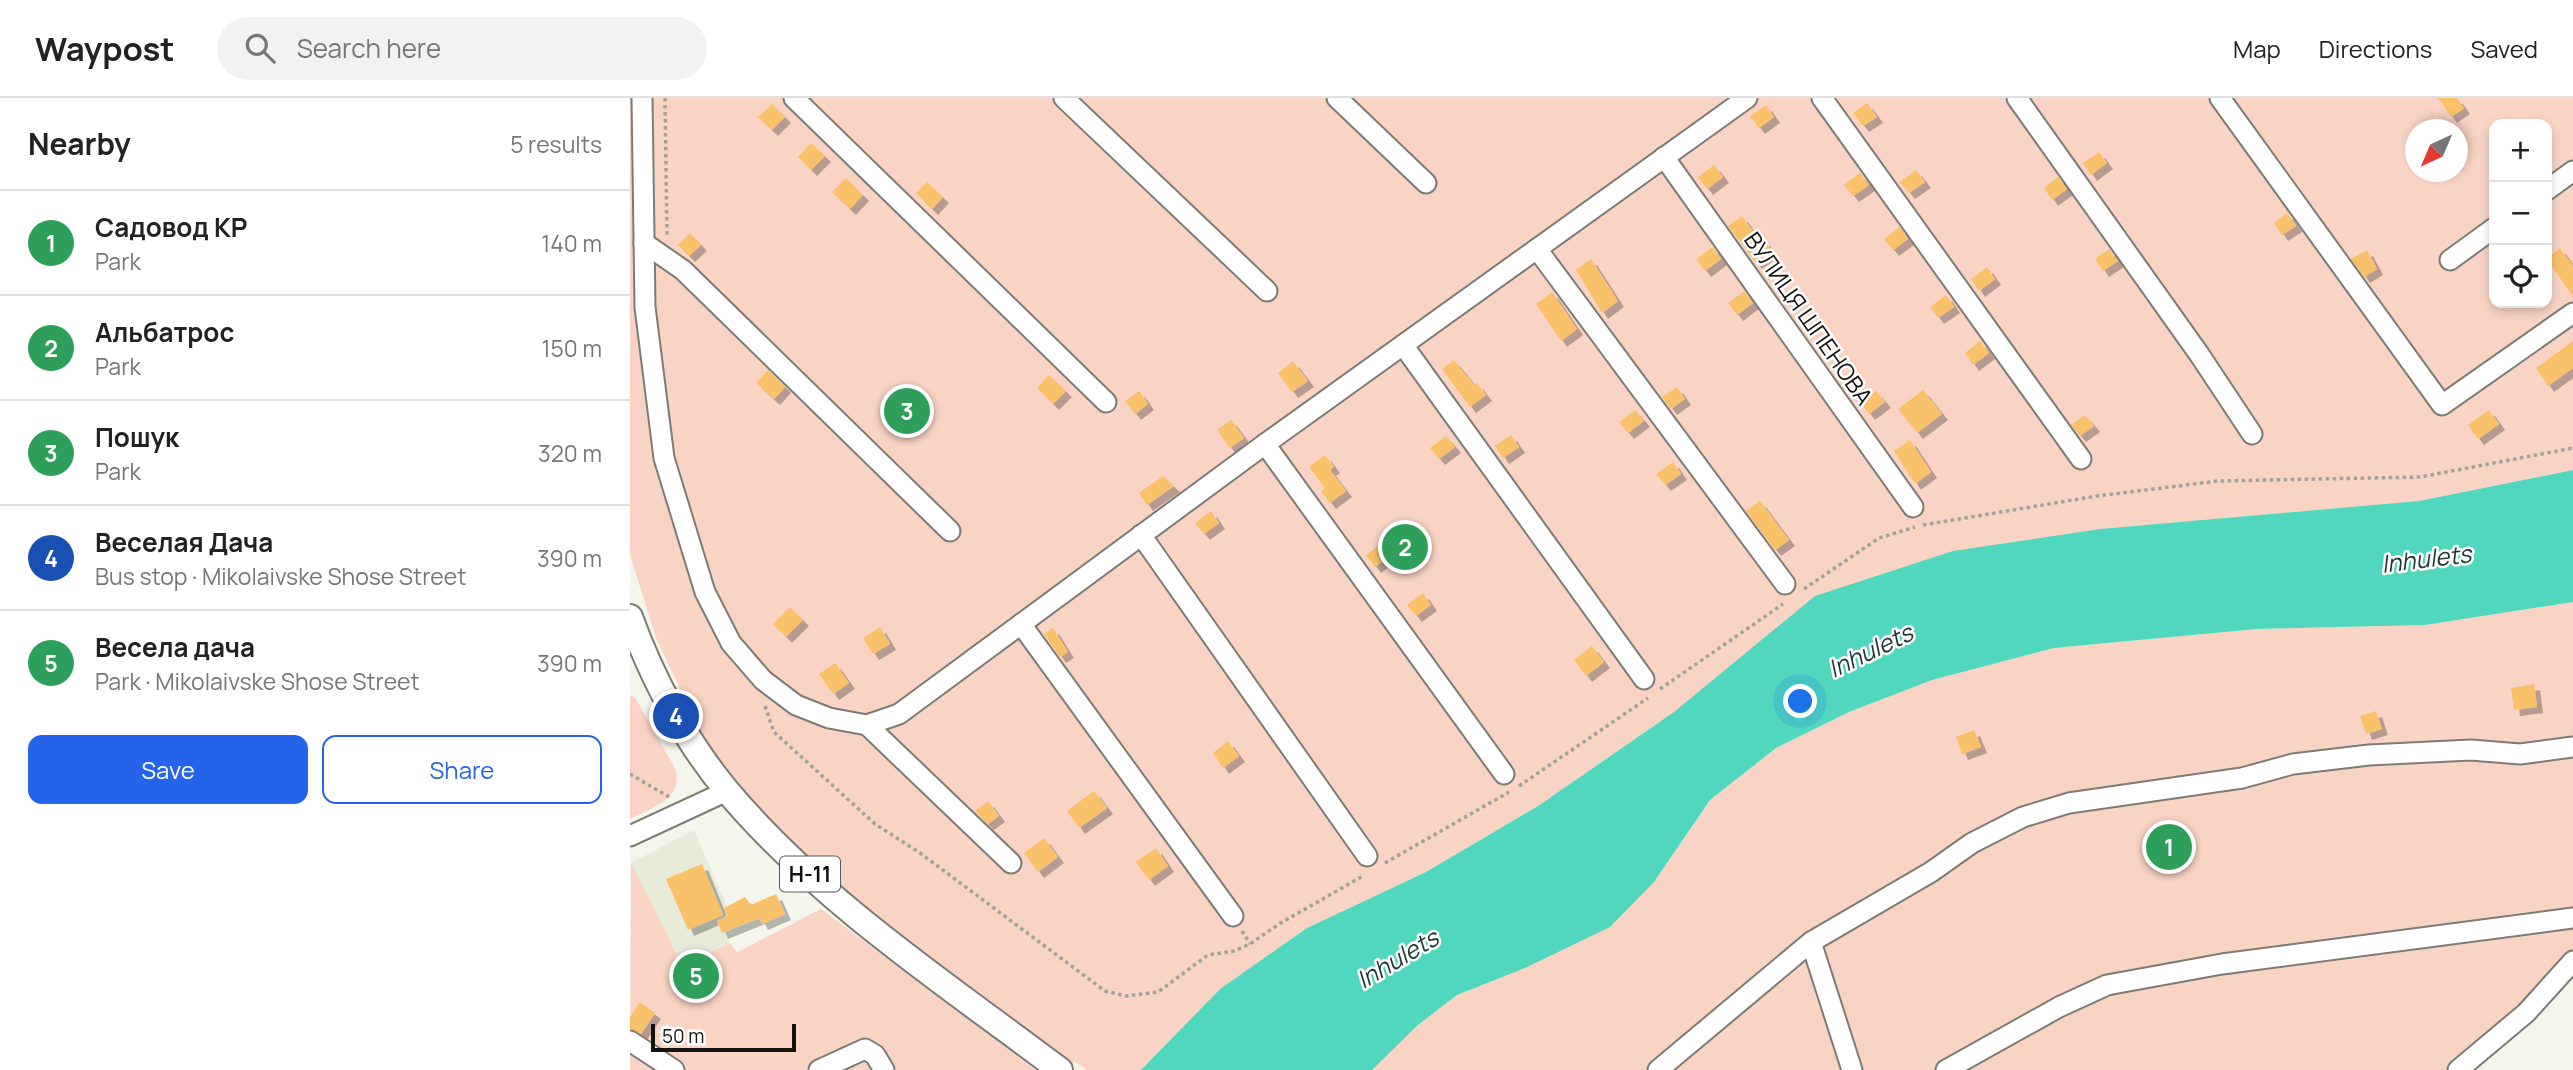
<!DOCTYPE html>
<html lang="en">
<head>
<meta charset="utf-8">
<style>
	:root { --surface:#fff; --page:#f2f2f2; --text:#222; --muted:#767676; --line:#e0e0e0; --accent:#2563eb }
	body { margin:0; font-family:Manrope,sans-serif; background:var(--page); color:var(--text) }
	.controls { position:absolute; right:21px; top:21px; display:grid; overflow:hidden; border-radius:14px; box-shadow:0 4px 10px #0003 }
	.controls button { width:63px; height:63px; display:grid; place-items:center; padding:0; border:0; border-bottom:2px solid var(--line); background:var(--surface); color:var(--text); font:35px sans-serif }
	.compass { position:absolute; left:1775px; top:21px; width:63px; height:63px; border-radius:50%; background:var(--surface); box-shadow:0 4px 10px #0003; rotate:224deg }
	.scale { position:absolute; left:21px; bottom:18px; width:145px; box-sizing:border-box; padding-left:7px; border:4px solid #12130f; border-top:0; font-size:19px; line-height:24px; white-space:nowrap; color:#12130f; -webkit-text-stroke:5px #fff; paint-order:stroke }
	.you { position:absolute; left:1171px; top:604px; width:24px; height:24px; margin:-18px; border:5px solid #fff; border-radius:50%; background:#1a73e8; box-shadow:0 0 0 10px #1a73e833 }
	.badge { display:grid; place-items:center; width:46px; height:46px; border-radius:50%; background:var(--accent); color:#fff; font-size:23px; font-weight:700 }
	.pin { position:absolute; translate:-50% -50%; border:4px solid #fff; box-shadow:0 2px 7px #0006 }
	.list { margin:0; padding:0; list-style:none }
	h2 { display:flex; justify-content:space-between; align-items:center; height:91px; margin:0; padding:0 28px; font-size:30px }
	h2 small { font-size:23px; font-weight:400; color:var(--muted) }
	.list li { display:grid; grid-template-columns:46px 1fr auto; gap:21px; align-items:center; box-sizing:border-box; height:105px; padding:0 28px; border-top:2px solid var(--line) }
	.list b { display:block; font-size:26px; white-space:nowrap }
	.list p { margin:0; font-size:23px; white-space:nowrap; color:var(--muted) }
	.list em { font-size:23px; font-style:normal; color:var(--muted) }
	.actions { display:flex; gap:14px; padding:21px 28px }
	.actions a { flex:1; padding:16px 0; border:2px solid var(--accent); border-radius:14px; text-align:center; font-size:24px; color:var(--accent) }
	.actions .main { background:var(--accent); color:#fff }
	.icon { flex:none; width:38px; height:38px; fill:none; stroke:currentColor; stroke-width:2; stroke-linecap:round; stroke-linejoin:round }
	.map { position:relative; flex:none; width:1943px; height:972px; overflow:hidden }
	header { display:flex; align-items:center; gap:42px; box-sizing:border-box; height:98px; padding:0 35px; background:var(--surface); border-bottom:2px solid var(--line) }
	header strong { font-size:33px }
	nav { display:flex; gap:38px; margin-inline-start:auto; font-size:24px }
	.search { width:490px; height:63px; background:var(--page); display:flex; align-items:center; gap:18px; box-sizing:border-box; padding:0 24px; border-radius:38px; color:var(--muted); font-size:26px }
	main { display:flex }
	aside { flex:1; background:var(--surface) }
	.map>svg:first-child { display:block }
	.built { fill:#e9ebda }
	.green { fill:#f9d4c5; fill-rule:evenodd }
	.water { fill:#51d7bd }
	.building { fill:#f9c16b; filter:url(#shadow) }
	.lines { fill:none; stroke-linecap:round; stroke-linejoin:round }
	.minor-casing { stroke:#7c7c74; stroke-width:23 }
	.major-casing { stroke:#7c7c74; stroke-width:28 }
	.path { stroke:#a1a29a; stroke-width:3.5; stroke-dasharray:3.5 3.5; stroke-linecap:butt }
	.minor { stroke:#fff; stroke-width:19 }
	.major { stroke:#fff; stroke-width:24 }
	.labels { text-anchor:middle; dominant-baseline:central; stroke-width:5; stroke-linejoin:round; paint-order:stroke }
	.shield { fill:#fff; stroke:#595a57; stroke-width:2 }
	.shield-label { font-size:21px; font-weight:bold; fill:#12130f }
	.street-label { font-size:23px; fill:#12130f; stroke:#fff }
	.water-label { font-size:24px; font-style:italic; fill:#1f3631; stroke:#fff }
</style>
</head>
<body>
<header>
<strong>Waypost</strong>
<div class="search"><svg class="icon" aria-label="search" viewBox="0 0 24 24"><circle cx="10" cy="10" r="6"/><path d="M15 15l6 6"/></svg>Search here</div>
<nav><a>Map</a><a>Directions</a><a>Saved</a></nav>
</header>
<main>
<aside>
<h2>Nearby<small>5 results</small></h2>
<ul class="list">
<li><span class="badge" style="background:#2e9e5b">1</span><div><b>Садовод КР</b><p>Park</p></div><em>140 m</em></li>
<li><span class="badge" style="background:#2e9e5b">2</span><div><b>Альбатрос</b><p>Park</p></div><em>150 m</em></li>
<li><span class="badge" style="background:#2e9e5b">3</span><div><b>Пошук</b><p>Park</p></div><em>320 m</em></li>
<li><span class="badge" style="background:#1a4fb4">4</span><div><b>Веселая Дача</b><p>Bus stop · Mikolaivske Shose Street</p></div><em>390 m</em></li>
<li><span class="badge" style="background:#2e9e5b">5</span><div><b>Весела дача</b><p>Park · Mikolaivske Shose Street</p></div><em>390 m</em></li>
</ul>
<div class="actions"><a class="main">Save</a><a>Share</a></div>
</aside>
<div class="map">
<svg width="1943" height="972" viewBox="0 0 1943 972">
	<defs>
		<filter id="shadow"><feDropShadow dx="6" dy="6" stdDeviation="0" flood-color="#0004"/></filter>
	</defs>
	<rect width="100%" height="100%" fill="#f4f5eb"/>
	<polygon class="built" points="64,732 98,811 91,826 100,845 52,867 1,765"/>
	<g class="green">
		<path d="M0 0H6L26 360 67 496 94 550 148 607 157 586C56 524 28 280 22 170 21 148 25 127 25 106 26 71 21 35 22 0H1943V372L1789 403 1470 431 1044 614 908 708 796 774 677 830 590 891 511 972H457L444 963 437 972 208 802 46 618 62 616 26 540 0 457ZM1864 26H1917V205H1864ZM1786 32H1828V74H1786Z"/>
		<polygon points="1943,504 1943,855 1890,914 1818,972 742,972 788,927 827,897 895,870 1024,784 1080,702 1146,650 1219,614 1302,582 1424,550 1627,531 1795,527"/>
		<path d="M0 597 6 601 46 672C52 702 22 709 0 721Z"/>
		<polygon points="1,765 52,867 100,845 107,854 191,811 406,972 0,972"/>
	</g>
	<polygon class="water" points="1943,372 1943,504 1795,527 1627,531 1424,550 1302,582 1219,614 1146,650 1080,702 1024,784 980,829 895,870 827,897 788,927 742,972 511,972 590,891 677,830 796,774 908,708 1044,614 1185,498 1323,453 1470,431 1789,403"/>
	<g class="building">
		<polygon points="1808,0 1827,0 1834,10 1821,19"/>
		<polygon points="1237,5 1247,19 1233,28 1223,15"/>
		<polygon points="142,6 155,19 142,32 128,19"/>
		<polygon points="1136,7 1144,19 1129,30 1120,18"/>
		<polygon points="181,45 195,58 181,72 168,59"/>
		<polygon points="1469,54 1477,65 1461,77 1453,65"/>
		<polygon points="1084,67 1093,79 1077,91 1068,79"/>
		<polygon points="1286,72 1295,84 1279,95 1270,84"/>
		<polygon points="1230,75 1239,87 1223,98 1214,87"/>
		<polygon points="1428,79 1437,91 1422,102 1414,90"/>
		<polygon points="216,80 233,97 220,111 202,94"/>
		<polygon points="297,84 313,99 302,111 286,95"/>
		<polygon points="1657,115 1666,128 1652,137 1644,125"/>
		<polygon points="1112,118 1131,144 1134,142 1142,154 1126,165 1098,128"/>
		<polygon points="1270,129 1278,141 1263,152 1254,141"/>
		<polygon points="60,135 71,147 59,158 48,147"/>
		<polygon points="1083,149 1091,161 1075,173 1066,161"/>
		<polygon points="1930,150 1943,168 1943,199 1917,161"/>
		<polygon points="1479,151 1488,163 1473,173 1465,161"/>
		<polygon points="1737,152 1747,171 1734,179 1721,161"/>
		<polygon points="961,161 988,203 972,215 946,172"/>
		<polygon points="1357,169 1365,181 1349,193 1341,181"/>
		<polygon points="1114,193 1123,205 1107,217 1098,205"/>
		<polygon points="922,194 947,231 931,243 906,206"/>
		<polygon points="1316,197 1324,209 1308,220 1300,209"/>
		<polygon points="1350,243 1359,255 1343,267 1335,255"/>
		<polygon points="1943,243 1943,270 1918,288 1906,270"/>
		<polygon points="824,262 844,287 847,285 856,297 840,309 812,271"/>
		<polygon points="663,263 678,283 662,294 648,275"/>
		<polygon points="138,272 155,289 144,301 126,285"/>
		<polygon points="419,277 436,293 423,306 407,290"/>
		<polygon points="1047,289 1055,301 1041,311 1032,299"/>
		<polygon points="1293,292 1312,316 1287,335 1268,311"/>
		<polygon points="509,293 518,306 505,316 495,303"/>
		<polygon points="1246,293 1255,304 1239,316 1230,304"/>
		<polygon points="1005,312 1014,323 998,335 989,324"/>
		<polygon points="1859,312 1869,326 1848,341 1838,327"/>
		<polygon points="1455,317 1464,328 1450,338 1441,327"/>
		<polygon points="601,322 614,340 600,350 587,332"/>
		<polygon points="881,337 889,349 873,360 865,348"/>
		<polygon points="816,338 825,349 809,361 800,350"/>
		<polygon points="1280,342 1301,374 1285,386 1264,353"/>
		<polygon points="695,357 704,369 700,372 716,393 700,405 691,393 695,390 679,369"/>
		<polygon points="1043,364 1051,376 1035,387 1026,376"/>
		<polygon points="533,378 544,388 517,407 509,395"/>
		<polygon points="1130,403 1159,442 1145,452 1116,413"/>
		<polygon points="581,413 589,425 574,436 565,425"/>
		<polygon points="752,445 761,457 745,469 736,457"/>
		<polygon points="793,495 801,507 786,518 777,507"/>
		<polygon points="160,509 173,522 156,539 143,526"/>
		<polygon points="250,529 260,546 243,556 233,540"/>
		<polygon points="423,530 438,554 430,559 414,536"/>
		<polygon points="962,548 974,564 956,578 944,562"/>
		<polygon points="205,565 219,585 203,596 189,576"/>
		<polygon points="1904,586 1907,609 1884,612 1881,590"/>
		<polygon points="1746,613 1752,631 1736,636 1730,618"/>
		<polygon points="1344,632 1351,649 1332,656 1326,639"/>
		<polygon points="598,643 609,658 593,670 583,655"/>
		<polygon points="464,693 477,710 449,730 437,713"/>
		<polygon points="358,703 369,718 358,726 345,713"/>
		<polygon points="414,740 428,759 408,774 394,755"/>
		<polygon points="526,750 538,768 519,782 506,764"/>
		<polygon points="72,766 93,817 58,832 36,781"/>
		<polygon points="146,796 155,816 132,826 129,820 92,835 87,823 97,818 94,810 115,799 121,807"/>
		<polygon points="10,904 25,915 11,936 0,931 0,919"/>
	</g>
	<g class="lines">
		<defs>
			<g id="minor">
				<polyline points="12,0 15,209 34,360 75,494 101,545 133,582 166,607 199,620 237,627 269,616 635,346 1117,0"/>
				<polyline points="164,0 476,304"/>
				<polyline points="434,0 637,193"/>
				<polyline points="707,0 796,85"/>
				<polyline points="1192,0 1451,361"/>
				<polyline points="1387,0 1569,256 1622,336"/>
				<polyline points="1590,0 1812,307 1943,215"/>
				<polyline points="1034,59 1283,409"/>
				<polyline points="1917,92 1943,73"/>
				<polyline points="14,145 53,172 320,433"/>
				<polyline points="907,151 1155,486"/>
				<polyline points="1820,162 1864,130"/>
				<polyline points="773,247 1014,581"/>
				<polyline points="635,346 874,676"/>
				<polyline points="511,437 737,758"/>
				<polyline points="391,526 603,818"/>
				<polyline points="237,627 381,765"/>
				<polyline points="0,738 97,693"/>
				<polyline points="1181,844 1222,972"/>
				<polyline points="0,943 44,972"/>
				<polyline points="189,972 235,951 245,957 254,972"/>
				<polyline points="1028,972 1181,844 1301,774 1342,745 1393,719 1439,705 1612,680 1663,666 1739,657 1841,652 1890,656 1943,649"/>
				<polyline points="1316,972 1429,909 1477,887 1592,866 1943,820"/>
				<polyline points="1828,972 1896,915 1943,863"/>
			</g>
			<path id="major" d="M0 519C22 580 56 644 98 694 191 804 316 886 430 972"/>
		</defs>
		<use href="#minor" class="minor-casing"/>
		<use href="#major" class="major-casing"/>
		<g class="path">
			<polyline points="35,0 37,137"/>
			<polyline points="1293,427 1467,398 1588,383 1790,379 1943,350"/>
			<polyline points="1174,491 1249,440 1285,429"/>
			<polyline points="1030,591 1153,506"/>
			<polyline points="135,608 144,634 245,726 290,755 475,893 496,898 528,894 578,857 604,853 620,846 649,826 733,778"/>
			<polyline points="0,676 39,699"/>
			<polyline points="889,688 1018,600"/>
			<polyline points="755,765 879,694"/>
			<polyline points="612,833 620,846"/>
		</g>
		<use href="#minor" class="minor"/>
		<use href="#major" class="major"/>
	</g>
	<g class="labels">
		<rect class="shield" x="150" y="758.5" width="60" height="35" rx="5"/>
		<g class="shield-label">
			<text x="180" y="776">Н-11</text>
		</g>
		<g class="street-label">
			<text transform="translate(1179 220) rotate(55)">ВУЛИЦЯ ШПЕНОВА</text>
		</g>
		<g class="water-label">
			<text transform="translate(1796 460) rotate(-7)">Inhulets</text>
			<text transform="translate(1240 552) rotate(-26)">Inhulets</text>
			<text transform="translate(767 860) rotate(-31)">Inhulets</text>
		</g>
	</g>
</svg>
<div class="controls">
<button>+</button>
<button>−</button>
<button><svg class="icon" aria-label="locate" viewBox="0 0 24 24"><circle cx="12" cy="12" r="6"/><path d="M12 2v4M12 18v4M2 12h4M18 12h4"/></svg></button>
</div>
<svg class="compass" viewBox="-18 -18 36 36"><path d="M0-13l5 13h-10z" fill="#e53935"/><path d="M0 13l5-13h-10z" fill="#767676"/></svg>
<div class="scale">50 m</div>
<div class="you"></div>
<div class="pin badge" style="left:1539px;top:749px;background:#2e9e5b">1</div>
<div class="pin badge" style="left:775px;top:449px;background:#2e9e5b">2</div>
<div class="pin badge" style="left:277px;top:313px;background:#2e9e5b">3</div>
<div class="pin badge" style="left:46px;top:618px;background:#1a4fb4">4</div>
<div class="pin badge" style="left:66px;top:878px;background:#2e9e5b">5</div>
</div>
</main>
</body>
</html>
